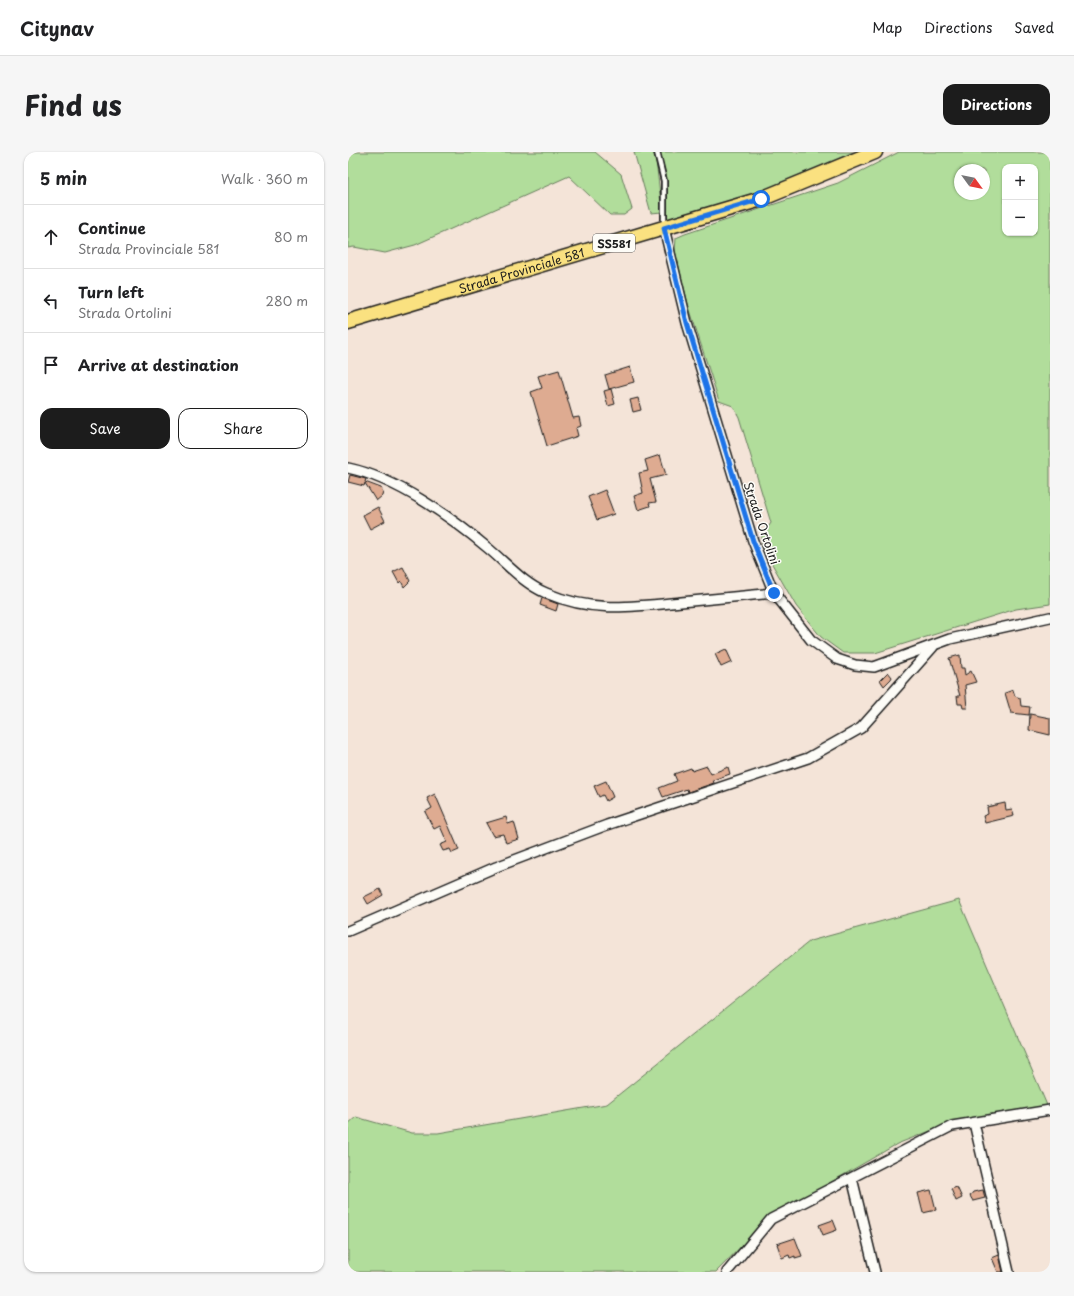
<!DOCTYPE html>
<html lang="en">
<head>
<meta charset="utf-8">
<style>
	:root { --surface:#fff; --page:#f6f6f6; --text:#202124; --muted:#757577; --line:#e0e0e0; --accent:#1c1c1c }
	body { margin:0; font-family:"Playpen Sans",sans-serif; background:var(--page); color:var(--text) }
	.controls { position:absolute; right:12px; top:12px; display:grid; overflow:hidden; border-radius:8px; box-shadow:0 1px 3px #0004 }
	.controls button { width:36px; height:36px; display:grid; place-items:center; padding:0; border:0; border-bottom:1px solid var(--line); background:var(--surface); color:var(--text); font:20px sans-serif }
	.compass { position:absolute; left:606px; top:12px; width:36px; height:36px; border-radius:50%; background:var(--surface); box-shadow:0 1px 3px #0004; rotate:123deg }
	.stop { position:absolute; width:12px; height:12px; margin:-9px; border:3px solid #1a73e8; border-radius:50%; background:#fff }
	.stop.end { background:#1a73e8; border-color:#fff; box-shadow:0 1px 4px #0008 }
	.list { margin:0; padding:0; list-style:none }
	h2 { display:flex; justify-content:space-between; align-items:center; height:52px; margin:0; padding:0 16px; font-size:17px }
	h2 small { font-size:13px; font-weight:400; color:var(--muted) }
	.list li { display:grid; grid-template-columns:26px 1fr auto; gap:12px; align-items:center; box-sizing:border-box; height:64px; padding:0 16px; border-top:1px solid var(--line) }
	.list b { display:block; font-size:15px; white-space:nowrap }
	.list p { margin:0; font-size:13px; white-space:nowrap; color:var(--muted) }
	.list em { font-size:13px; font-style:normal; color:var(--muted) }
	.actions { display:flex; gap:8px; padding:12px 16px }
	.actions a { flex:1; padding:9px 0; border:1px solid var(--accent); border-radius:12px; text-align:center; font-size:14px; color:var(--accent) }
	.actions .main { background:var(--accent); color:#fff }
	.icon { flex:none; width:22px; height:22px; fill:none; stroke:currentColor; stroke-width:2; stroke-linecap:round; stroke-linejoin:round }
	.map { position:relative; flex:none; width:702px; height:1120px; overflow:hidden; border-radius:12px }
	header { display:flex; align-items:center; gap:24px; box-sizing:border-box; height:56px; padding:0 20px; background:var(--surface); border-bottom:1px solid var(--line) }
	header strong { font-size:19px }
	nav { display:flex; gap:22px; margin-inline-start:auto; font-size:14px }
	.intro { display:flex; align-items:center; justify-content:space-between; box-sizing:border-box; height:96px; padding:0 24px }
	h1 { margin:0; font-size:28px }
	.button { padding:10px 18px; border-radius:12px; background:var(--accent); color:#fff; font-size:14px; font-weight:700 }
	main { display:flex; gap:24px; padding:0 24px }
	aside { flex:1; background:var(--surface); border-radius:12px; box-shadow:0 1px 3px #0004 }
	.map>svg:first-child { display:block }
	.green { fill:#b1dd9b; stroke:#667c5c; fill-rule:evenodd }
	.building { fill:#deab91; stroke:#1c1c1c }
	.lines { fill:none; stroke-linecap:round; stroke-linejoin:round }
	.service-casing { stroke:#1c1c1c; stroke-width:8 }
	.minor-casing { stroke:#1c1c1c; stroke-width:12 }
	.primary-casing { stroke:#1c1c1c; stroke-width:17 }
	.service { stroke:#fdfcf7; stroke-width:4.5 }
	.minor { stroke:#fdfcf7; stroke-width:9 }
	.primary { stroke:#fae180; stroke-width:14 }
	.route { stroke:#1a73e8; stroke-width:5 }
	.labels { text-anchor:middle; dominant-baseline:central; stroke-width:3; stroke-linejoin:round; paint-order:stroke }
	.shield { fill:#fdfcf7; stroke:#605f5e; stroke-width:1 }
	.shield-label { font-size:11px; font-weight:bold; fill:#1c1c1c }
	.street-label { font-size:12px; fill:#1c1c1c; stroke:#fdfcf7 }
</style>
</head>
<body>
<header>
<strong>Citynav</strong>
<nav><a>Map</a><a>Directions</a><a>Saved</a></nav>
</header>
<div class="intro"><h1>Find us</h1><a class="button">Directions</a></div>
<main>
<aside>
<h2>5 min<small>Walk · 360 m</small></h2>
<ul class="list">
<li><svg class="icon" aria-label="ahead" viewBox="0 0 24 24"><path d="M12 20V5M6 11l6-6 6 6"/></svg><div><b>Continue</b><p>Strada Provinciale 581</p></div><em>80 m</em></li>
<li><svg class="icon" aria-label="left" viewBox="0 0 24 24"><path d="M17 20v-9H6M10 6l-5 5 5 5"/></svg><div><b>Turn left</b><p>Strada Ortolini</p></div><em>280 m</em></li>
<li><svg class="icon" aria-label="arrive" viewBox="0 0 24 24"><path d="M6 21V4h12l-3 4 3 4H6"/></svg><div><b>Arrive at destination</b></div></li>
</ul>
<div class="actions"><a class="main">Save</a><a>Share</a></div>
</aside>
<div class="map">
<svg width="702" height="1120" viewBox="0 0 702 1120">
	<rect width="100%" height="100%" fill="#f4e4d8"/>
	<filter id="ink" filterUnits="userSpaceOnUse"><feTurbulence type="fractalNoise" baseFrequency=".025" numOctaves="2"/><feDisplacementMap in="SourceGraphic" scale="8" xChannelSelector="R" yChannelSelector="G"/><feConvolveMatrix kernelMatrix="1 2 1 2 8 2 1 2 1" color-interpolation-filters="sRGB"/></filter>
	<g filter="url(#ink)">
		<g class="green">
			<polygon points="0,0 247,0 273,22 284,57 276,63 262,63 221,24 67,93 37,101 6,95 0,96"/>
			<polygon points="286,0 307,0 314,60 303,61"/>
			<polygon points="312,0 518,0 468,24 318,71"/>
			<path d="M551 0H702V452L668 457 527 501H495L473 485 448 454 415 396 413 385 423 371 391 265 385 254 371 249 340 152 327 99 328 86 337 82 490 31ZM657 15H687V81H657ZM612 18H636V42H612Z"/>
			<polygon points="611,748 701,958 605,970 549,992 421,1066 368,1120 0,1120 0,972 8,965 64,981 90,981 259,952 462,789"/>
		</g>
		<g class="building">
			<polygon points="282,215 286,230 261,237 257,223"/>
			<polygon points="211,218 225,266 231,265 233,274 228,276 230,284 199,294 183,240 194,236 190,224"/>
			<polygon points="263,237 267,252 260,254 256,239"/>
			<polygon points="290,246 293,258 285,260 282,248"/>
			<polygon points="312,303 318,323 302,327 308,350 301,351 302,354 290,358 286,344 295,341 291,321 300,319 297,308"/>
			<polygon points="2,323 18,327 17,330 33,336 35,340 34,344 28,349 17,331 16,334 0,330"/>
			<polygon points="257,338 266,362 249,368 240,345"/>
			<polygon points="30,355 37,369 22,377 15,363"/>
			<polygon points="55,415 62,429 56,435 53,429 51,431 45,420"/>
			<polygon points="194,446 210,452 208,459 192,453"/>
			<polygon points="378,497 384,510 373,515 367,502"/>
			<polygon points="612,503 613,516 616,516 617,523 623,519 628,530 617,533 619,556 615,556 614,552 610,552 609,544 612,544 601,506"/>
			<polygon points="540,520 544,525 543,527 536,534 532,528"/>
			<polygon points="665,538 667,544 672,546 673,554 682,555 681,563 663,561 657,541"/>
			<polygon points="682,562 702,566 702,583 681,578"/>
			<polygon points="359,614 363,622 380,615 382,622 365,628 366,631 340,640 339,637 315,645 311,636 329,629 326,622 343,616 344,619"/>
			<polygon points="258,629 265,645 258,649 255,643 251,645 246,634"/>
			<polygon points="87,642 111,698 104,701 102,697 95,699 92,693 99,690 92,674 86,677 77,660 84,656 79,646"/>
			<polygon points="657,651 658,658 664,657 666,664 637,671 635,664 640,662 639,655"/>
			<polygon points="158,665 160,672 166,670 171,687 158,691 155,682 145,684 138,671"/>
			<polygon points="32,737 35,743 20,752 16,745"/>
			<polygon points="609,1035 614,1046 608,1049 603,1037"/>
			<polygon points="583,1038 588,1058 575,1061 570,1041"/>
			<polygon points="635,1038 637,1046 625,1049 622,1044 625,1040"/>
			<polygon points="485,1068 489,1078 475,1083 471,1073"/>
			<polygon points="447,1086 454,1104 447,1106 447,1104 442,1106 441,1103 434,1106 429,1092"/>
			<polygon points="651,1103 655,1120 650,1120 644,1106"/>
		</g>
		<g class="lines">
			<defs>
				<polyline id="service" points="309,0 316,29 316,73"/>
				<g id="minor">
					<polyline points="316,76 339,171 405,389 426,441 463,488 489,507 507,513 526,515 602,487 702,465"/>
					<path d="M0 316C48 326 103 365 141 397 159 412 175 431 198 441 245 461 284 455 333 450 364 447 395 444 426 441"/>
					<polyline points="0,779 148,715 259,673 460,606 513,576 585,495"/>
					<polyline points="626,971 661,1120"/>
					<polyline points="504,1026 527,1120"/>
					<polyline points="379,1120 423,1067 604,974 702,958"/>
				</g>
				<g id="primary">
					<path id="s1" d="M0 170 413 47 527 0"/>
				</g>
			</defs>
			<use href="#service" class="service-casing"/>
			<use href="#minor" class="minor-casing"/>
			<use href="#primary" class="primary-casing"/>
			<use href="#service" class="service"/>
			<use href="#minor" class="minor"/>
			<use href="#primary" class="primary"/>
		</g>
	</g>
	<g class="lines" filter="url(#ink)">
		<polyline class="route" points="413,47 316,76 339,171 405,389 426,441"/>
	</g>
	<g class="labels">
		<rect class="shield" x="245" y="82" width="42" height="18" rx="3"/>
		<g class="shield-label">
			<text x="266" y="91">SS581</text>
		</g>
		<g class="street-label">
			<text stroke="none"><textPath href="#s1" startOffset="181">Strada Provinciale 581</textPath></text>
			<text transform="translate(414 371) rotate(71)">Strada Ortolini</text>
		</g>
	</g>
</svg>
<div class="controls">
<button>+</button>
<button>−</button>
</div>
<svg class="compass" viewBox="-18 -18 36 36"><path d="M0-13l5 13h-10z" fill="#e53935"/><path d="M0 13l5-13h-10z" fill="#757577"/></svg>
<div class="stop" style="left:413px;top:47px"></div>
<div class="stop end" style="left:426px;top:441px"></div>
</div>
</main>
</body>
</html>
